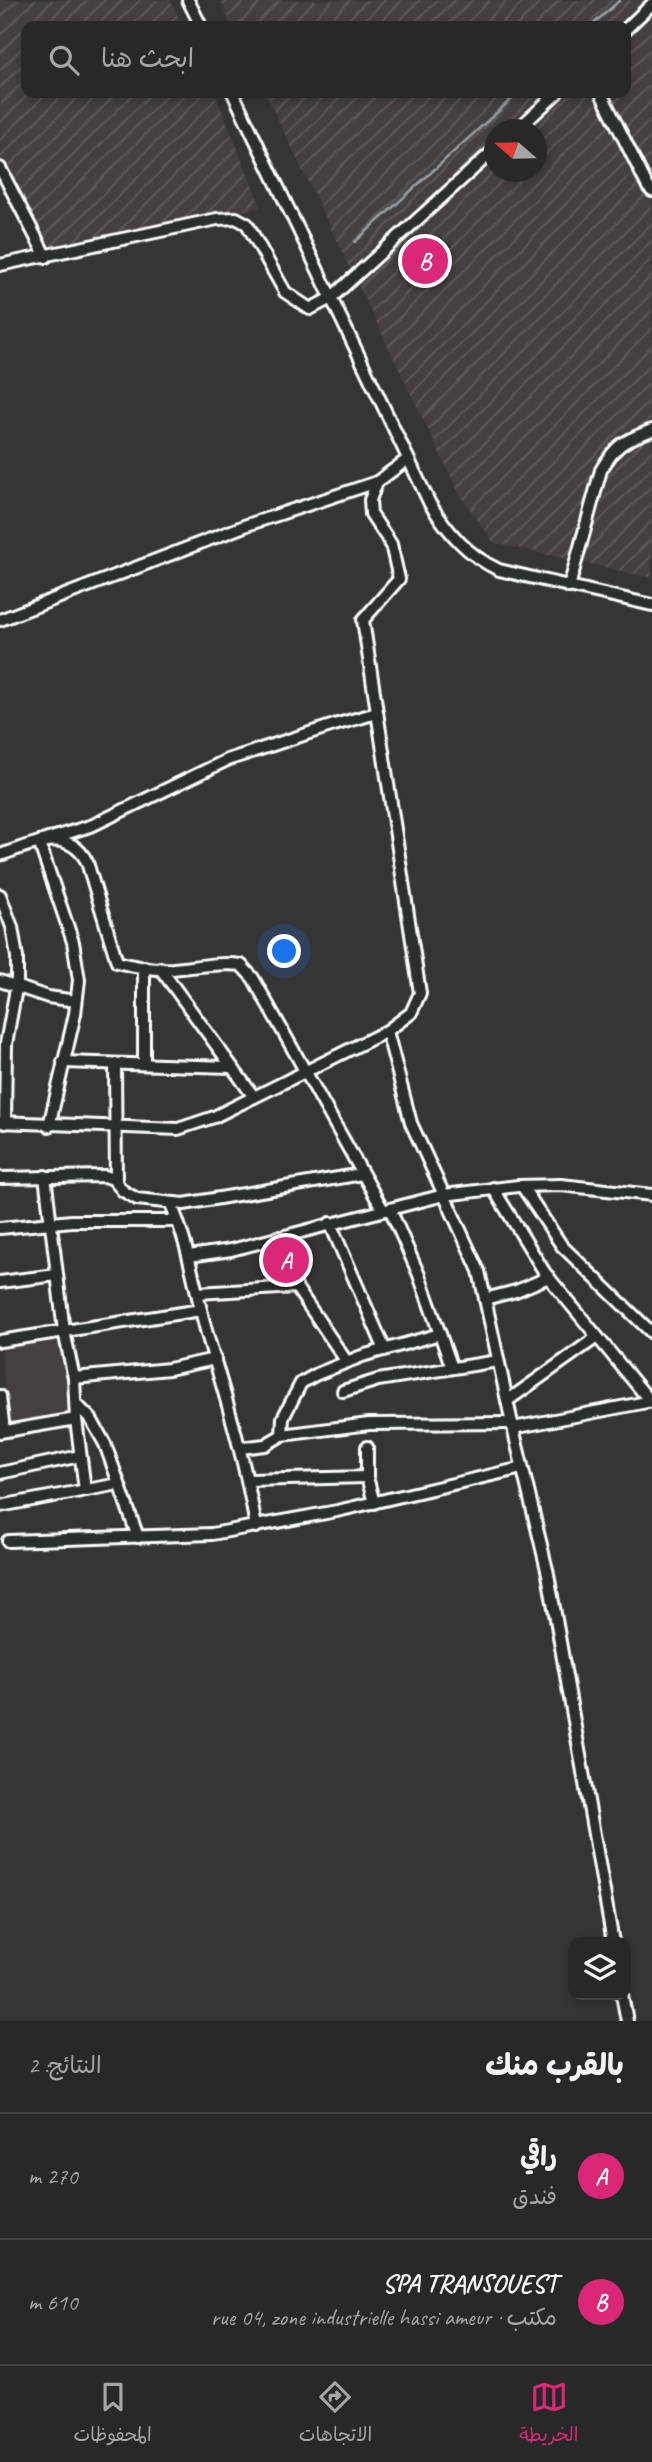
<!DOCTYPE html>
<html lang="ar">
<head>
<meta charset="utf-8">
<style>
	:root { --surface:#282828; --page:#303030; --text:#f1f3f6; --muted:#a5a6a8; --line:#444445; --accent:#db2777 }
	body { margin:0; font-family:Caveat,"Playpen Sans Arabic",sans-serif; background:var(--page); color:var(--text); direction:rtl }
	.controls { position:absolute; right:21px; bottom:21px; display:grid; overflow:hidden; border-radius:14px; box-shadow:0 4px 10px #0003 }
	.controls button { width:63px; height:63px; display:grid; place-items:center; padding:0; border:0; border-bottom:2px solid var(--line); background:var(--surface); color:var(--text); font:35px sans-serif }
	.compass { position:absolute; left:484px; top:119px; width:63px; height:63px; border-radius:50%; background:var(--surface); box-shadow:0 4px 10px #0003; rotate:290deg }
	.you { position:absolute; left:285px; top:952px; width:24px; height:24px; margin:-18px; border:5px solid #fff; border-radius:50%; background:#1a73e8; box-shadow:0 0 0 10px #1a73e833 }
	.badge { display:grid; place-items:center; width:46px; height:46px; border-radius:50%; background:var(--accent); color:#fff; font-size:23px; font-weight:700 }
	.pin { position:absolute; translate:-50% -50%; border:4px solid #fff; box-shadow:0 2px 7px #0006 }
	.list { margin:0; padding:0; list-style:none }
	h2 { display:flex; justify-content:space-between; align-items:center; height:91px; margin:0; padding:0 28px; font-size:30px }
	h2 small { font-size:23px; font-weight:400; color:var(--muted) }
	.list li { display:grid; grid-template-columns:46px 1fr auto; gap:21px; align-items:center; box-sizing:border-box; height:126px; padding:0 28px; border-top:2px solid var(--line) }
	.list b { display:block; font-size:26px; white-space:nowrap }
	.list p { margin:0; font-size:23px; white-space:nowrap; color:var(--muted) }
	.list em { font-size:23px; font-style:normal; color:var(--muted) }
	.icon { flex:none; width:38px; height:38px; fill:none; stroke:currentColor; stroke-width:2; stroke-linecap:round; stroke-linejoin:round }
	.map { position:relative; flex:none; width:652px; height:2021px; overflow:hidden; direction:ltr }
	.search { position:absolute; background:var(--surface); box-shadow:0 4px 10px #0003; left:21px; right:21px; top:21px; height:77px; display:flex; align-items:center; gap:18px; box-sizing:border-box; padding:0 24px; border-radius:14px; color:var(--muted); font-size:26px }
	.sheet { height:343px; background:var(--surface) }
	nav { display:flex; justify-content:space-around; align-items:center; box-sizing:border-box; height:98px; border-top:2px solid var(--line); background:var(--surface); font-size:19px; color:var(--muted) }
	nav a { display:grid; justify-items:center; gap:4px }
	nav .on { color:var(--accent) }
	.map>svg:first-child { display:block }
	.built { fill:#453f3f }
	.industrial { fill:url(#industrial-furrows); fill-rule:evenodd }
	.lines { fill:none; stroke-linecap:round; stroke-linejoin:round }
	.stream { stroke:#94a0a9; stroke-width:2.5 }
	.minor-casing { stroke:#fff; stroke-width:16 }
	.minor { stroke:#2a2d2e; stroke-width:10 }
</style>
</head>
<body>
<div class="map">
<svg width="652" height="2021" viewBox="0 0 652 2021">
	<defs>
		<pattern id="industrial-furrows" width="10" height="10" patternUnits="userSpaceOnUse" patternTransform="scale(1.75)"><rect width="10" height="10" fill="#453f3f"/><path d="M-1 1l2-2M0 10L10 0M9 11l2-2" fill="none" stroke="#615c5c"/></pattern>
	</defs>
	<rect width="100%" height="100%" fill="#363536"/>
	<filter id="ink" filterUnits="userSpaceOnUse"><feTurbulence type="fractalNoise" baseFrequency=".0143" numOctaves="2"/><feDisplacementMap in="SourceGraphic" scale="14" xChannelSelector="R" yChannelSelector="G"/><feConvolveMatrix kernelMatrix="1 2 1 2 8 2 1 2 1" color-interpolation-filters="sRGB"/></filter>
	<g filter="url(#ink)">
		<polygon class="built" points="61,1339 72,1416 9,1427 1,1349"/>
		<g class="industrial">
			<polygon points="0,0 170,0 183,26 26,26 26,93 215,93 261,207 44,251 0,165"/>
			<path d="M220 0H652V578L494 543 460 495 265 93H626V26H232ZM494 130H536V172H494Z"/>
		</g>
		<g class="lines">
			<g class="stream">
				<polyline points="591,26 620,0"/>
				<polyline points="355,242 518,93"/>
			</g>
			<defs>
				<g id="minor">
					<polyline points="188,0 201,26"/>
					<polyline points="626,29 652,4"/>
					<path d="M233 93 430 504C449 533 467 555 499 570L652 605"/>
					<polyline points="601,93 648,187 652,191"/>
					<polyline points="517,130 557,93"/>
					<polyline points="0,168 46,257"/>
					<polyline points="0,265 217,219 236,218 247,224 285,292 310,309 331,298 494,150"/>
					<path d="M569 587 601 470C617 443 624 441 652 430"/>
					<polyline points="0,620 247,525 377,482"/>
					<path d="M0 855C31 845 68 825 87 862L117 962C135 967 154 970 173 969 196 967 218 962 241 965L253 978 383 1210"/>
					<polyline points="0,895 12,927 17,957 17,983 6,1044 5,1123"/>
					<polyline points="160,968 254,1097"/>
					<polyline points="0,981 48,997 76,1001"/>
					<polyline points="387,1031 411,1123 479,1271 513,1428 548,1574 613,1942"/>
					<polyline points="63,1062 231,1067"/>
					<polyline points="115,1064 116,1182"/>
					<polyline points="144,1064 144,967"/>
					<polyline points="0,1122 178,1129 214,1117 387,1031 411,1013 420,993 363,620 399,579 391,544 371,514 370,500 377,482 408,459"/>
					<polyline points="49,1126 75,1014 79,980 73,942 39,842 93,825 227,760 334,725 377,713"/>
					<polyline points="45,1176 64,1331 74,1378 76,1419 85,1490"/>
					<polyline points="0,1178 105,1176 113,1179 123,1191 137,1199 184,1204 362,1174"/>
					<polyline points="522,1186 562,1246 652,1333"/>
					<polyline points="493,1188 545,1273 650,1401"/>
					<path d="M171 1204C189 1246 195 1290 207 1334 226 1399 245 1459 256 1527"/>
					<polyline points="390,1209 419,1275 452,1368"/>
					<polyline points="330,1223 385,1350"/>
					<polyline points="0,1228 72,1221 177,1221"/>
					<polyline points="277,1237 296,1287 347,1362"/>
					<polyline points="189,1256 231,1250 444,1195 518,1186 561,1185 652,1195"/>
					<polyline points="0,1282 57,1275"/>
					<polyline points="198,1293 296,1287"/>
					<polyline points="485,1299 516,1291 549,1277"/>
					<polyline points="0,1341 201,1310"/>
					<polyline points="74,1378 169,1369 215,1359"/>
					<polyline points="343,1391 378,1380 498,1361"/>
					<polyline points="0,1396 4,1431"/>
					<polyline points="507,1401 597,1337"/>
					<polyline points="76,1404 91,1419 105,1444 138,1537"/>
					<polyline points="513,1428 652,1401"/>
					<polyline points="0,1432 76,1419"/>
					<polyline points="282,1435 283,1418 301,1383 317,1374 362,1356 440,1334"/>
					<polyline points="367,1447 367,1477 374,1503"/>
					<polyline points="240,1448 265,1445 282,1435 369,1424 512,1423"/>
					<polyline points="0,1473 80,1456"/>
					<polyline points="249,1480 367,1477"/>
					<polyline points="0,1506 119,1484"/>
					<polyline points="8,1541 212,1534 337,1511 522,1468"/>
					<polyline points="622,1995 627,2021"/>
				</g>
			</defs>
			<use href="#minor" class="minor-casing"/>
			<use href="#minor" class="minor"/>
		</g>
	</g>
</svg>
<div class="controls">
<button><svg class="icon" aria-label="layers" viewBox="0 0 24 24"><path d="M12 4l9 5-9 5-9-5zM3 14l9 5 9-5"/></svg></button>
</div>
<svg class="compass" viewBox="-18 -18 36 36"><path d="M0-13l5 13h-10z" fill="#e53935"/><path d="M0 13l5-13h-10z" fill="#a5a6a8"/></svg>
<div class="you"></div>
<div class="pin badge" style="left:286px;top:1260px">A</div>
<div class="pin badge" style="left:425px;top:261px">B</div>
<div class="search"><svg class="icon" aria-label="search" viewBox="0 0 24 24"><circle cx="10" cy="10" r="6"/><path d="M15 15l6 6"/></svg>ابحث هنا</div>
</div>
<section class="sheet">
<h2>بالقرب منك<small>النتائج: 2</small></h2>
<ul class="list">
<li><span class="badge">A</span><div><b>راقي</b><p>فندق</p></div><em>270 m</em></li>
<li><span class="badge">B</span><div><b>SPA TRANSOUEST</b><p>مكتب · rue 04, zone industrielle hassi ameur</p></div><em>610 m</em></li>
</ul>
</section>
<nav>
<a class="on"><svg class="icon" aria-label="map" viewBox="0 0 24 24"><path d="M3 6l6-2 6 2 6-2v14l-6 2-6-2-6 2zM9 4v14M15 6v14"/></svg>الخريطة</a>
<a><svg class="icon" aria-label="directions" viewBox="0 0 24 24"><path d="M12 3l9 9-9 9-9-9zM9 14v-3h6M13 9l2 2-2 2"/></svg>الاتجاهات</a>
<a><svg class="icon" aria-label="saved" viewBox="0 0 24 24"><path d="M7 4h10v16l-5-4-5 4z"/></svg>المحفوظات</a>
</nav>
</body>
</html>
